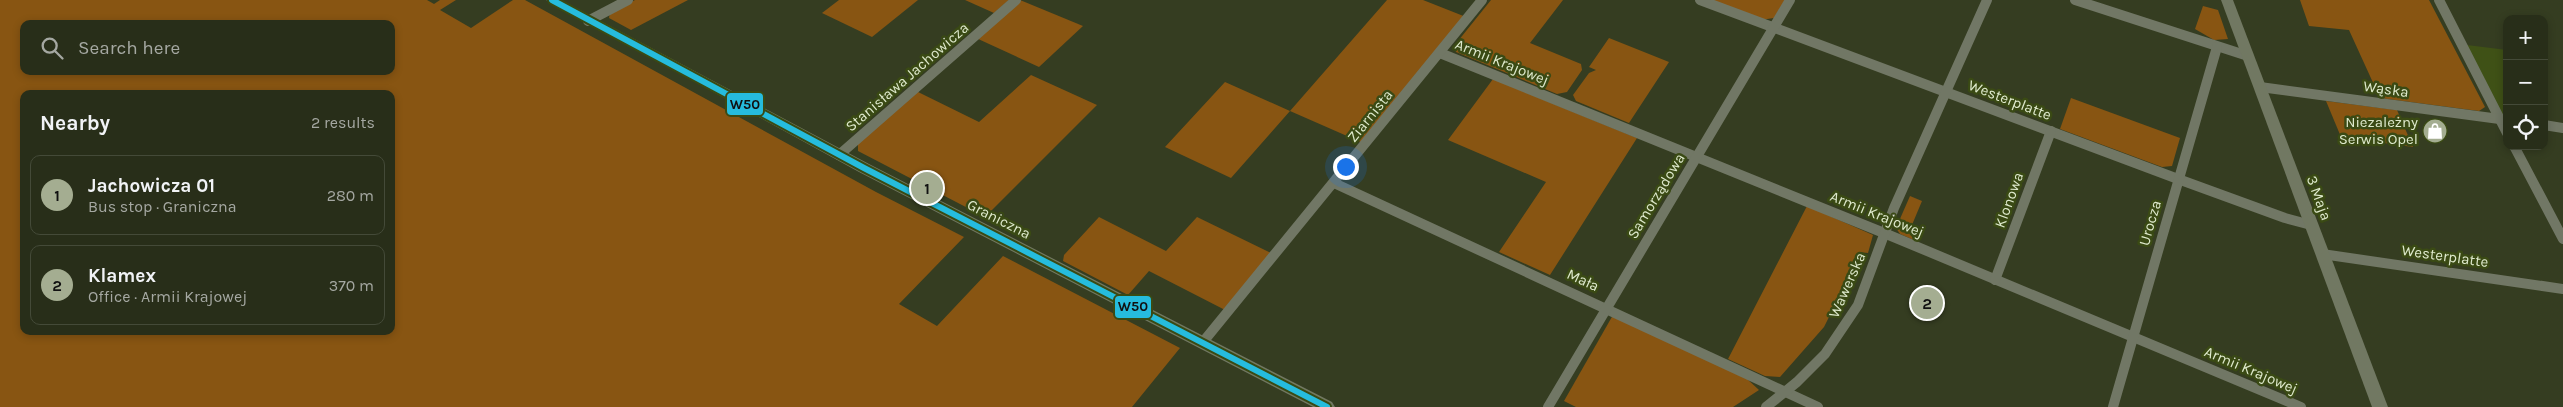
<!DOCTYPE html>
<html lang="en">
<head>
<meta charset="utf-8">
<style>
	:root { --surface:#282e19; --page:#343a26; --text:#f1f3f6; --muted:#a5a8a2; --line:#444a38; --accent:#a4ad91 }
	body { margin:0; font-family:Karla,sans-serif; background:var(--page); color:var(--text) }
	.controls { position:absolute; right:15px; top:15px; display:grid; overflow:hidden; border-radius:10px; box-shadow:0 2px 8px #0003 }
	.controls button { width:45px; height:45px; display:grid; place-items:center; padding:0; border:0; border-bottom:1px solid var(--line); background:var(--surface); color:var(--text); font:25px sans-serif }
	.you { position:absolute; left:1345px; top:166px; width:18px; height:18px; margin:-12px; border:4px solid #fff; border-radius:50%; background:#1a73e8; box-shadow:0 0 0 8px #1a73e833 }
	.badge { display:grid; place-items:center; width:32px; height:32px; border-radius:50%; background:var(--accent); color:#111; font-size:16px; font-weight:700 }
	.pin { position:absolute; translate:-50% -50%; border:2px solid #fff; box-shadow:0 1px 5px #0006 }
	.list { margin:0; padding:0; list-style:none }
	h2 { display:flex; justify-content:space-between; align-items:center; height:65px; margin:0; padding:0 20px; font-size:21px }
	h2 small { font-size:16px; font-weight:400; color:var(--muted) }
	.list li { display:grid; grid-template-columns:32px 1fr auto; gap:15px; align-items:center; box-sizing:border-box; height:80px; margin:0 10px 10px; padding:0 10px; border:1px solid var(--line); border-radius:10px }
	.list b { display:block; font-size:19px; white-space:nowrap }
	.list p { margin:0; font-size:16px; white-space:nowrap; color:var(--muted) }
	.list em { font-size:16px; font-style:normal; color:var(--muted) }
	.icon { flex:none; width:28px; height:28px; fill:none; stroke:currentColor; stroke-width:2; stroke-linecap:round; stroke-linejoin:round }
	.map { position:relative; flex:none; width:2563px; height:407px; overflow:hidden }
	.search { position:absolute; background:var(--surface); box-shadow:0 2px 8px #0003; left:20px; top:20px; width:375px; height:55px; display:flex; align-items:center; gap:12px; box-sizing:border-box; padding:0 18px; border-radius:10px; color:var(--muted); font-size:19px }
	.panel { position:absolute; background:var(--surface); box-shadow:0 2px 8px #0003; left:20px; top:90px; width:375px; height:245px; border-radius:10px }
	.map>svg:first-child { display:block }
	.built { fill:#3f5116 }
	.green { fill:#885512; fill-rule:evenodd }
	.lines { fill:none; stroke-linecap:round; stroke-linejoin:round }
	.street { stroke:#717765; stroke-width:10 }
	.secondary { fill:#717862; fill-rule:evenodd }
	.bus-1-casing { stroke:#3a4a14; stroke-width:10 }
	.bus-1 { stroke:#26bcdd; stroke-width:6 }
	.labels { text-anchor:middle; dominant-baseline:central; stroke-width:5; stroke-linejoin:round; paint-order:stroke }
	.street-label { font-size:15px; fill:#dfeacd; stroke:#3a4a14 }
	.poi-label { font-size:15px; fill:#dfeacd; stroke:#3a4a14; text-anchor:end }
	.line-badge { stroke:#3a4a14; stroke-width:2 }
	.pale-badge-label { font-size:14px; text-anchor:middle; font-weight:bold; fill:#111 }
</style>
</head>
<body>
<div class="map">
<svg width="2563" height="407" viewBox="0 0 2563 407">
	<rect width="100%" height="100%" fill="#353d21"/>
	<polygon class="built" points="2467,45 2507,50 2507,118 2503,117"/>
	<g class="green">
		<path d="M0 0H427L434 4 440 0H456L440 10 471 28 513 0H525L876 192 964 237 899 304 937 326 1003 256 1180 348 1132 407H0ZM24 24H391V71H24ZM24 94H391V331H24Z"/>
		<polygon points="635,0 688,0 631,30 609,18 610,12"/>
		<polygon points="839,0 918,0 872,37 822,13"/>
		<polygon points="965,0 1009,0 994,13"/>
		<polygon points="1020,0 1083,26 1039,67 976,38"/>
		<polygon points="1387,0 1423,0 1466,17 1363,143 1290,111 1231,178 1165,147 1225,82 1290,111"/>
		<polygon points="1491,0 1563,0 1530,43 1581,64 1582,70 1567,92 1557,94 1456,52 1454,46"/>
		<polygon points="1707,0 1785,0 1774,18 1760,20"/>
		<polygon points="2300,0 2429,0 2485,107 2479,111 2380,98 2349,30 2309,26"/>
		<polygon points="2203,6 2218,10 2228,39 2214,40 2195,29"/>
		<polygon points="1609,38 1669,62 1629,123 1576,101 1573,95 1589,73 1596,70 1589,67"/>
		<polygon points="1031,75 1097,105 985,217 858,151 858,141 916,91 979,122"/>
		<polygon points="1493,79 1637,138 1550,275 1499,252 1546,182 1448,140"/>
		<polygon points="2071,98 2180,138 2172,166 2162,167 2060,129"/>
		<polygon points="2326,101 2397,110 2413,147 2341,137"/>
		<polygon points="1910,196 1922,201 1909,232 1914,240 1900,234 1896,228"/>
		<polygon points="1807,206 1873,235 1868,253 1859,252 1856,263 1824,327 1780,377 1765,376 1728,359"/>
		<polygon points="1099,217 1166,251 1197,217 1273,254 1227,311 1149,271 1128,295 1063,261 1064,255"/>
		<polygon points="1613,315 1746,378 1759,390 1733,407 1576,407 1564,401"/>
	</g>
	<g class="lines">
		<g class="street">
			<polyline points="1700,0 2178,179 2285,218 2311,225"/>
			<polyline points="2075,0 2248,56"/>
			<polyline points="2439,0 2507,133"/>
			<polyline points="588,21 628,0"/>
			<polyline points="1440,53 1884,233 2301,407"/>
			<polyline points="2260,87 2507,120"/>
			<polyline points="2544,125 2563,128"/>
			<polyline points="2514,146 2563,239"/>
			<polyline points="839,155 1016,0"/>
			<polyline points="1334,183 1818,407"/>
			<polyline points="2322,254 2563,289"/>
			<polyline points="1995,280 2051,131"/>
			<polyline points="1203,342 1482,0"/>
			<polyline points="1548,407 1790,0"/>
			<polyline points="1766,407 1797,382 1825,354 1858,305 1894,208 1987,0"/>
			<polyline points="2113,407 2217,47"/>
		</g>
		<g class="secondary">
			<polygon points="546,0 561,0 869,164 1332,402 1335,407 1313,407 859,172"/>
			<polygon points="2221,0 2233,0 2388,407 2372,407"/>
		</g>
		<defs>
			<polyline id="bus-1" points="552,0 864,168 1327,407"/>
		</defs>
		<use href="#bus-1" class="bus-1-casing"/>
		<use href="#bus-1" class="bus-1"/>
	</g>
	<defs>
		<symbol id="shop-disc" viewBox="-11 -11 22 22"><circle r="9.5" fill="#a4ad91" stroke="#3a4a14"/><path d="M-5-2.5h2.3a2.7 3.5 0 0 1 5.4 0H5L5.5 6h-11ZM-1.5-2.5h3a1.5 2.3 0 0 0-3 0Z" fill="#fff"/></symbol>
	</defs>
	<g fill-rule="evenodd">
		<use href="#shop-disc" x="2421" y="117" width="28" height="28"/>
	</g>
	<g class="labels">
		<g class="street-label">
			<text transform="translate(1502 62) rotate(22)">Armii Krajowej</text>
			<text transform="translate(907 77) rotate(-41)">Stanisława Jachowicza</text>
			<text transform="translate(2386 89) rotate(8)">Wąska</text>
			<text transform="translate(2010 100) rotate(21)">Westerplatte</text>
			<text transform="translate(1370 116) rotate(-51)">Ziarnista</text>
			<text transform="translate(1656 196) rotate(-59)">Samorządowa</text>
			<text transform="translate(2319 198) rotate(70)">3 Maja</text>
			<text transform="translate(2009 200) rotate(-70)">Klonowa</text>
			<text transform="translate(1877 214) rotate(22)">Armii Krajowej</text>
			<text transform="translate(999 219) rotate(27)">Graniczna</text>
			<text transform="translate(2150 223) rotate(-74)">Urocza</text>
			<text transform="translate(2445 256) rotate(8)">Westerplatte</text>
			<text transform="translate(1583 280) rotate(25)">Mała</text>
			<text transform="translate(1847 285) rotate(-66)">Wawerska</text>
			<text transform="translate(2251 370) rotate(23)">Armii Krajowej</text>
		</g>
		<g class="poi-label">
			<text x="2418" y="122">Niezależny<tspan x="2418" dy="17">Serwis Opel</tspan></text>
		</g>
	</g>
	<g class="line-badge">
		<rect x="726" y="92" width="38" height="24" rx="5" fill="#26bcdd"/>
		<rect x="1114" y="295" width="38" height="24" rx="5" fill="#26bcdd"/>
	</g>
	<g class="pale-badge-label">
		<text x="745" y="109">W50</text>
		<text x="1133" y="311">W50</text>
	</g>
</svg>
<div class="controls">
<button>+</button>
<button>−</button>
<button><svg class="icon" aria-label="locate" viewBox="0 0 24 24"><circle cx="12" cy="12" r="6"/><path d="M12 2v4M12 18v4M2 12h4M18 12h4"/></svg></button>
</div>
<div class="you"></div>
<div class="pin badge" style="left:927px;top:188px">1</div>
<div class="pin badge" style="left:1927px;top:303px">2</div>
<div class="search"><svg class="icon" aria-label="search" viewBox="0 0 24 24"><circle cx="10" cy="10" r="6"/><path d="M15 15l6 6"/></svg>Search here</div>
<section class="panel">
<h2>Nearby<small>2 results</small></h2>
<ul class="list">
<li><span class="badge">1</span><div><b>Jachowicza 01</b><p>Bus stop · Graniczna</p></div><em>280 m</em></li>
<li><span class="badge">2</span><div><b>Klamex</b><p>Office · Armii Krajowej</p></div><em>370 m</em></li>
</ul>
</section>
</div>
</body>
</html>
